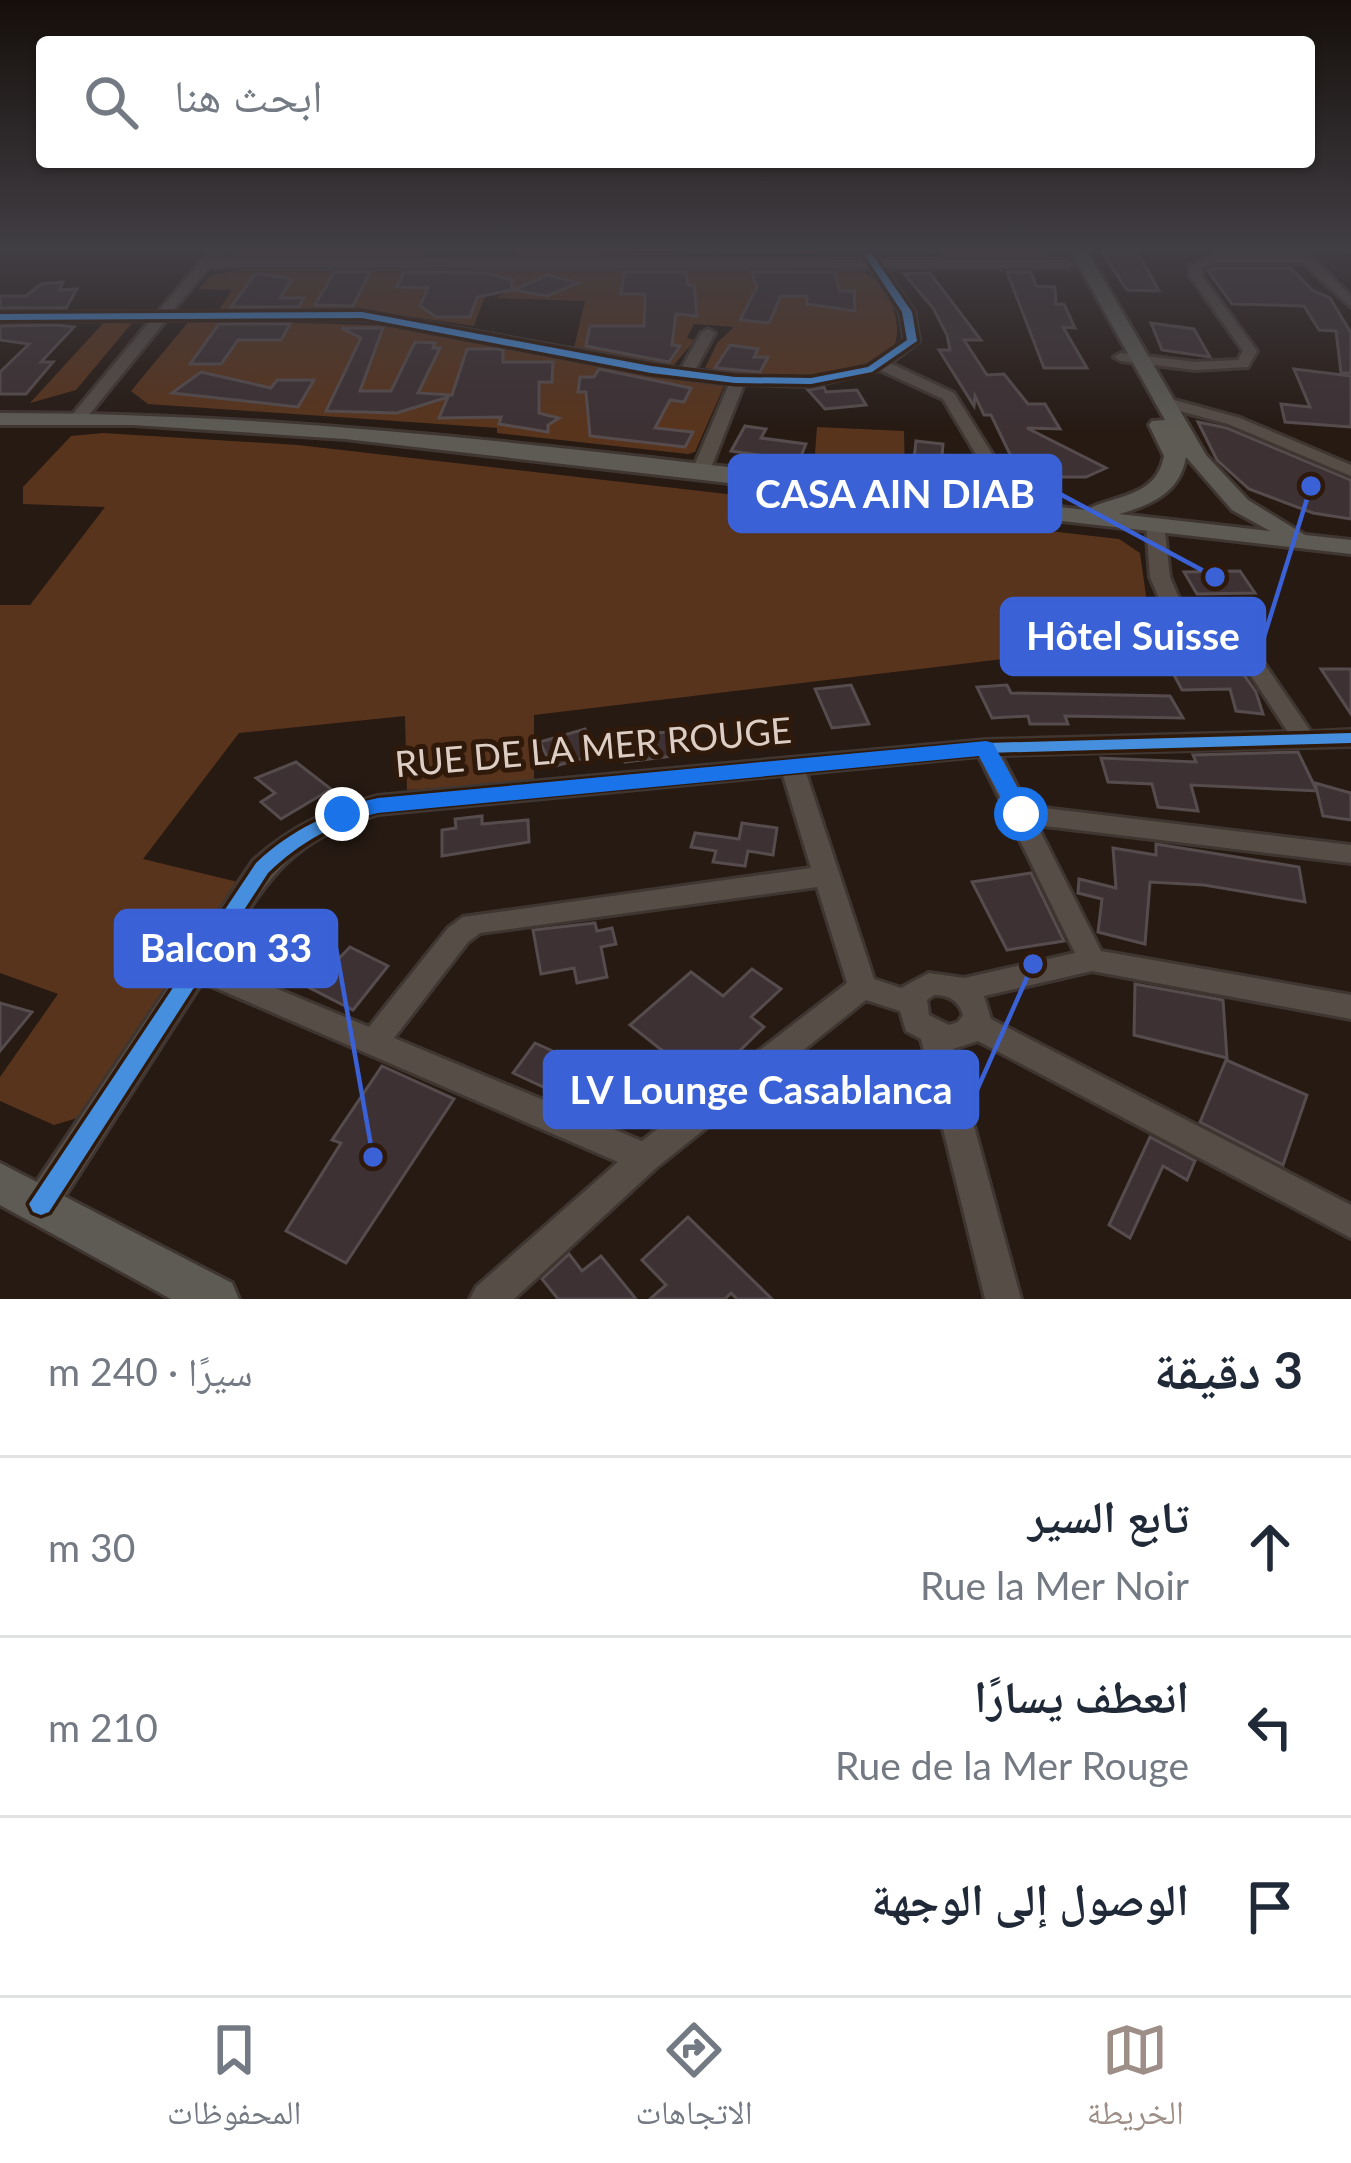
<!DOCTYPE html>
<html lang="ar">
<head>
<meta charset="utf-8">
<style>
	:root { --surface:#fff; --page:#f6f6f7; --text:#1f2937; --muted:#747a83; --line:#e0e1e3; --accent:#9d8f87 }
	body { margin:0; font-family:Lato,"Noto Naskh Arabic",sans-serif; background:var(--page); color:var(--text); direction:rtl }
	.stop { position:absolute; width:36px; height:36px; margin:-27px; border:9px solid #1a73e8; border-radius:50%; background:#fff }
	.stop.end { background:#1a73e8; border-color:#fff; box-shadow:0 3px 12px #0008 }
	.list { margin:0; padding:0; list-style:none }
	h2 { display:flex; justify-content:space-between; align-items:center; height:156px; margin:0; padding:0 48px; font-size:51px }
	h2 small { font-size:39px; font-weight:400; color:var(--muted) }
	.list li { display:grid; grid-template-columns:78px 1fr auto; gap:36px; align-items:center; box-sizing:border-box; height:180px; padding:0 48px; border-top:3px solid var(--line) }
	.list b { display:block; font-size:45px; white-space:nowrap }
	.list p { margin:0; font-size:39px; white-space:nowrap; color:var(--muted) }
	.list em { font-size:39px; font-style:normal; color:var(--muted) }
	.icon { flex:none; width:66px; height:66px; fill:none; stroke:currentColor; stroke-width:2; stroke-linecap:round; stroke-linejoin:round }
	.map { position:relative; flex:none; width:1351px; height:1299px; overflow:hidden; direction:ltr }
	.search { position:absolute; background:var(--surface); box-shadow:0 3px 9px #0004; left:36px; right:36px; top:36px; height:132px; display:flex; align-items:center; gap:30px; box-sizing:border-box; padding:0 42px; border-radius:12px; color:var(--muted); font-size:45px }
	.sheet { height:696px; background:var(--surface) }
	nav { display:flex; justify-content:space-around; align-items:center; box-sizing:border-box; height:168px; border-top:3px solid var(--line); background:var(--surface); font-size:33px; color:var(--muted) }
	nav a { display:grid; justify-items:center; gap:6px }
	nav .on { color:var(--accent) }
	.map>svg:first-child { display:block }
	.green { fill:#59341c }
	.building { fill:#3d3134; stroke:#564c4d; stroke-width:3 }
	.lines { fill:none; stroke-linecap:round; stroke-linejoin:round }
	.minor-casing { stroke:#403631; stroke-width:6 }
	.major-casing { stroke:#403631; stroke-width:6 }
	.minor { fill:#564d47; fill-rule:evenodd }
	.major { fill:#5d5b54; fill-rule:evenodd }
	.cycleway-casing { stroke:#2e190b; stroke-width:7 }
	.cycleway { fill:#468fdf; fill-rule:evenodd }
	.route { fill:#1a73e8 }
	.labels { text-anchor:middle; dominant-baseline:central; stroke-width:10; stroke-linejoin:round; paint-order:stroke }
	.street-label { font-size:36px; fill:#ddcec5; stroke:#2e190b }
	.leader { fill:none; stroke:#3a61d5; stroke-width:4.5 }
	.callout-dot { fill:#3a61d5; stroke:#2e190b; stroke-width:4.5 }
	.callout { fill:#3a61d5; stroke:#3a61d5; stroke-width:4.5 }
	.callout-label { font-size:39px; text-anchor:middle; font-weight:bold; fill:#fff }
</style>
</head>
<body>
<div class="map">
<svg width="1351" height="1299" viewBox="0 0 1351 1299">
	<rect width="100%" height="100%" fill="#261a13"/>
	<g class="green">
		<polygon points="231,248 329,248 327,254 364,254 368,248 411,254 428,248 424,257 249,259 229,255"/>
		<polygon points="513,248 531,254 560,248 643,253 644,250 652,248 649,253 675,248 679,254 711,248 854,252 518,257"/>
		<polygon points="877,248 1044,248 1051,260 943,260 940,254"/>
		<path d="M853 268C883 274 904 316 895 344 847 389 764 378 705 368L717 343 734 327 694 324 687 338 695 340 673 366 574 348 585 301 495 298 507 292 502 290 484 298 474 326 359 309 219 310 232 290 199 289 210 276 242 269Z"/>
		<polygon points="106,320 132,323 76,390 30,403"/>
		<polygon points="190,320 409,326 631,373 724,386 695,452 688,454 497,433 497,428 148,404 131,391"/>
		<polygon points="817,427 904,431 905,477 814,468"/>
		<polygon points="103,433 298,445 1119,539 1140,553 1148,610 1157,612 1171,639 534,715 534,782 407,790 405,716 239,733 143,859 238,882 84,1116 54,1125 0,1101 0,1077 58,994 0,973 0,605 30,605 105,507 23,504 23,487 71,436"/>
	</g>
	<g class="building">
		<polygon points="1099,248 1135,248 1159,291 1127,290"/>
		<polygon points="1216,268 1291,268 1312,290 1330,298 1351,333 1351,373 1341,373 1336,331 1319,330 1304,306 1232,304 1208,271"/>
		<polygon points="334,272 370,272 353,306 315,305"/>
		<polygon points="404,272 486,273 512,280 512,290 477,297 470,317 436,317 420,306 428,288 397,287"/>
		<polygon points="624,272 686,272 688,285 694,285 697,316 676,314 672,345 680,346 669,362 586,346 590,326 644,326 645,294 621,294"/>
		<polygon points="752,272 834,272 840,291 854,291 855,311 807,304 807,296 781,296 769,323 740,320 757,287"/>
		<polygon points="1007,272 1031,272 1036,286 1055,287 1056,304 1064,304 1075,328 1063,327 1087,368 1044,368"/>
		<polygon points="256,273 292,279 280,298 304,298 299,307 231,307"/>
		<polygon points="930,273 981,340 964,340 987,375 1004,374 1028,404 1045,404 1060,429 1027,428 1106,468 1086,477 1021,477 991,415 984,415 975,396 974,406 939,350 950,350 947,335 933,308 904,274"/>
		<polygon points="548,275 578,283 547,296 514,290"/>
		<polygon points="63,282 59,290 77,289 66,308 0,308 0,296 26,296 41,284"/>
		<polygon points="1151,323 1194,329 1210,357 1162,350"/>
		<polygon points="219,324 290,324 281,340 238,340 221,364 190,364"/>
		<polygon points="0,326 56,325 74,327 41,362 53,362 26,394 0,394 0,372 29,344 0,340"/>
		<polygon points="341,328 383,328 360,391 391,391 415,342 435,343 433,348 440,348 418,393 452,395 467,349 497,349 503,350 503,362 553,362 552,382 539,382 539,413 559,418 548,425 548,432 499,424 501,417 439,418 448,397 397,413 326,411 361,338"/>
		<polygon points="730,345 758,349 754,357 768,357 760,372 715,368"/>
		<polygon points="599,369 691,388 684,402 670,400 655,428 693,432 685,447 590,436 586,392 578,392 580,377 594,377"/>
		<polygon points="1294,369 1351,376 1351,427 1285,422 1281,404 1310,407"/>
		<polygon points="201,372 271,388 277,380 314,380 298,407 172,393"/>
		<polygon points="824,387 826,392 857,390 866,405 825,409 808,390"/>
		<polygon points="1198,422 1227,428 1351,480 1351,519 1313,513 1249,489 1217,460"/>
		<polygon points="745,426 766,429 761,438 806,444 799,461 731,451"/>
		<polygon points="916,441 943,444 942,456 973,458 973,475 913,469"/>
		<polygon points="1240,571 1255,593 1197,594 1184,572"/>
		<polygon points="1178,647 1225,648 1256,692 1263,714 1236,711 1230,689 1182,690 1163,654 1182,654"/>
		<polygon points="1321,669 1351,669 1351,714"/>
		<polygon points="851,685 869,724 832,728 815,689"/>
		<polygon points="1007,685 1011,693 1170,696 1183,718 1065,716 1068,724 1030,724 1028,716 992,718 977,687"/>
		<polygon points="585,729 599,754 552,767 540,742"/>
		<polygon points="667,732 673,756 625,762 620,736"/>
		<polygon points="1298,752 1317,791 1191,785 1198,811 1158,807 1152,784 1108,782 1101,758 1196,762 1193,755"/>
		<polygon points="296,762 331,789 281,819 261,802 275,793 256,778"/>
		<polygon points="1315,783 1351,793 1351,820 1323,816"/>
		<polygon points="482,816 482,824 528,820 529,842 442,856 442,830 456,828 455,819"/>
		<polygon points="742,823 777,828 773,855 748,851 745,866 713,862 716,851 691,847 695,833 739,839"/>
		<polygon points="1156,844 1299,867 1305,902 1204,885 1150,882 1145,944 1098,932 1102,899 1078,893 1079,879 1116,888 1113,848 1156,855"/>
		<polygon points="1031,873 1064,941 1007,950 972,882"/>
		<polygon points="595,923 597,931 612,928 616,944 601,947 607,977 577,983 574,968 541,974 533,930"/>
		<polygon points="350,947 388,966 353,1010 310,988"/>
		<polygon points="752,969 781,989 751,1017 764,1027 716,1074 709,1068 698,1079 630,1025 691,972 723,996"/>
		<polygon points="1135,984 1223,1000 1227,1058 1134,1035"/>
		<polygon points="0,1003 32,1012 0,1051"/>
		<polygon points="535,1043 570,1059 550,1090 513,1073"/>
		<polygon points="1226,1060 1307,1095 1283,1165 1200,1122"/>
		<polygon points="382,1066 454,1099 346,1263 286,1231 341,1143 332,1140"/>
		<polygon points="1150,1137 1195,1161 1187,1180 1163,1166 1130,1238 1109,1225"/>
		<polygon points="688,1217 772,1299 737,1299 731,1293 725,1299 650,1299 666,1285 642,1260"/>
		<polygon points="569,1254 582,1271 601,1256 636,1299 558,1299 542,1279"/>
	</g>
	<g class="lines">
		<defs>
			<g id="minor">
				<path d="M212 248 221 251 215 259 866 260 858 248H870L878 260H1069L1075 264 1069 268H884L914 312 919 341 890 363 954 393 1026 508 1017 513 1008 508 943 399 880 370 811 386 744 384 709 473 700 478 691 473 729 384 651 374 362 319 166 320 84 421 78 423 70 418 72 415 151 320 0 321V313L158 312ZM209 267 871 268 900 312 905 340C893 348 879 361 865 366 814 385 748 377 695 370L715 333 708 329 701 333 681 369 362 311 172 312Z"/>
				<polygon points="1296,250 1304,250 1351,296 1351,307 1303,263 1215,263 1202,268 1202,276 1257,351 1248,367 1195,370 1121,361 1114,357 1121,353 1195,362 1238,360 1243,351 1190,276 1189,266 1213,255 1295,255"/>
				<polygon points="1167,398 1240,418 1351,465 1351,476 1228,424 1161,406 1159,403"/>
				<path d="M1155 519 1164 524 1170 577 1188 620 1246 637 1311 732 1351 730V746L1001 755 1027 806 1351 845V863L1037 825 1101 951 1351 995V1019L1092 971 984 996 991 1019 1351 1205V1238L978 1041 953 1049 1021 1299H985L921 1039 906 1031 900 1011 866 1000 656 1168 514 1299H470L476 1287 618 1162 202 982 53 1215 41 1220 29 1215 24 1204 29 1193 253 861C290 827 330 809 378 796L986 740 1288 732 1231 645 1173 628 1170 624 1150 577 1146 524ZM979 756 1075 953 964 978 929 973 901 988 874 979 806 773ZM783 775 811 868 463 917 448 928 369 1027 215 963C263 887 285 839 378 814ZM817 887 847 983 642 1141 394 1038 468 942 480 933ZM934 995C948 995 959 1000 963 1015L958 1022 949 1025 929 1015 927 1000Z"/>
			</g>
			<g id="major">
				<path d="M1069 248H1085L1206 455 1248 500 1305 535 1351 540V554L345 439 133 425H0V413C363 413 725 469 1086 510 1116 494 1156 498 1164 456L1149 425 1152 421 1165 420ZM1186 457 1232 510 1270 531 1119 514C1151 505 1180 493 1186 457Z"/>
				<polygon points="0,1163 232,1283 239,1299 171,1299 0,1205"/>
			</g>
		</defs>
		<use href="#minor" class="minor-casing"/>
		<use href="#major" class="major-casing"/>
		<use href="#minor" class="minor"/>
		<use href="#major" class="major"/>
		<defs>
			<g id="cycleway">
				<polygon points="860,248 868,248 912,312 917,341 872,372 811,384 735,383 651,373 362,318 0,320 0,314 362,312 651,366 735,377 811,378 868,367 907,340 902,312"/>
				<path d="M1351 733V743L986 753 378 811C335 823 300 842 268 873L49 1212 41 1215 33 1212 29 1204 256 863C292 829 330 812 378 799L986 743Z"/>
			</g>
		</defs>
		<use href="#cycleway" class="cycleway-casing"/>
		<use href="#cycleway" class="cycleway"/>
	</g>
	<linearGradient id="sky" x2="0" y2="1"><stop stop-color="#150e0a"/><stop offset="0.58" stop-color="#413e44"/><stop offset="1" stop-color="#413e44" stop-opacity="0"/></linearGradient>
	<rect width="1351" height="430" fill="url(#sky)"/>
	<polygon class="route" points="986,741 993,743 1032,814 1029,820 1013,820 979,756 378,813 342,822 331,814 334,808 378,798"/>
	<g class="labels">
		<g class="street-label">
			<text transform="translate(593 746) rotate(-5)">RUE DE LA MER ROUGE</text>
		</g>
	</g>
	<path class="leader" d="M1215 577L1060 494M1311 486L1264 637M373 1157L336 948M1033 964L977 1090"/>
	<g class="callout-dot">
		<circle cx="1215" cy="577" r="12"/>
		<circle cx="1311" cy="486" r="12"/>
		<circle cx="373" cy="1157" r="12"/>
		<circle cx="1033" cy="964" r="12"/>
	</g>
	<g class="callout">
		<rect x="730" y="456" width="330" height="75" rx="12"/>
		<rect x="1002" y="599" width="262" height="75" rx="12"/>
		<rect x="116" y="911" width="220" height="75" rx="12"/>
		<rect x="545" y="1052" width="432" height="75" rx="12"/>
	</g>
	<g class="callout-label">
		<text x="895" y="508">CASA AIN DIAB</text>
		<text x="1133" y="650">Hôtel Suisse</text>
		<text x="226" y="962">Balcon 33</text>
		<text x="761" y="1104">LV Lounge Casablanca</text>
	</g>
</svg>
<div class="stop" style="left:1021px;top:814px"></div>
<div class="stop end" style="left:342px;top:814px"></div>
<div class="search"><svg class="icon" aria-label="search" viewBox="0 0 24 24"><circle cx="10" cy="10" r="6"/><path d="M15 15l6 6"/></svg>ابحث هنا</div>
</div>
<section class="sheet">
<h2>3 دقيقة<small>سيرًا · 240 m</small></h2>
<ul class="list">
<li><svg class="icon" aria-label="ahead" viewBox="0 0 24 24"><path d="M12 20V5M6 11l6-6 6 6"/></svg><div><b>تابع السير</b><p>Rue la Mer Noir</p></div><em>30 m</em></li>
<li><svg class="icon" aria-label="left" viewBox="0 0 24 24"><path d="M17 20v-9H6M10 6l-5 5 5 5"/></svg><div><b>انعطف يسارًا</b><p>Rue de la Mer Rouge</p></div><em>210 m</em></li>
<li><svg class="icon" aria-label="arrive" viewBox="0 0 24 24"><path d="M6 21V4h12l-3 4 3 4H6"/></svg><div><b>الوصول إلى الوجهة</b></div></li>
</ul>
</section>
<nav>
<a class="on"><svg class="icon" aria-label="map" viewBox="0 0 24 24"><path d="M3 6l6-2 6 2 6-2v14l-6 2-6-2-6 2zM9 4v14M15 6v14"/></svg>الخريطة</a>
<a><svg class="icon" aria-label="directions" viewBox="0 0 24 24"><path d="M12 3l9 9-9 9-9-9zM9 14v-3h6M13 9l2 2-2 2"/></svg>الاتجاهات</a>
<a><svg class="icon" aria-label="saved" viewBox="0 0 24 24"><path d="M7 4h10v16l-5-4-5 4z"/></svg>المحفوظات</a>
</nav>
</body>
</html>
